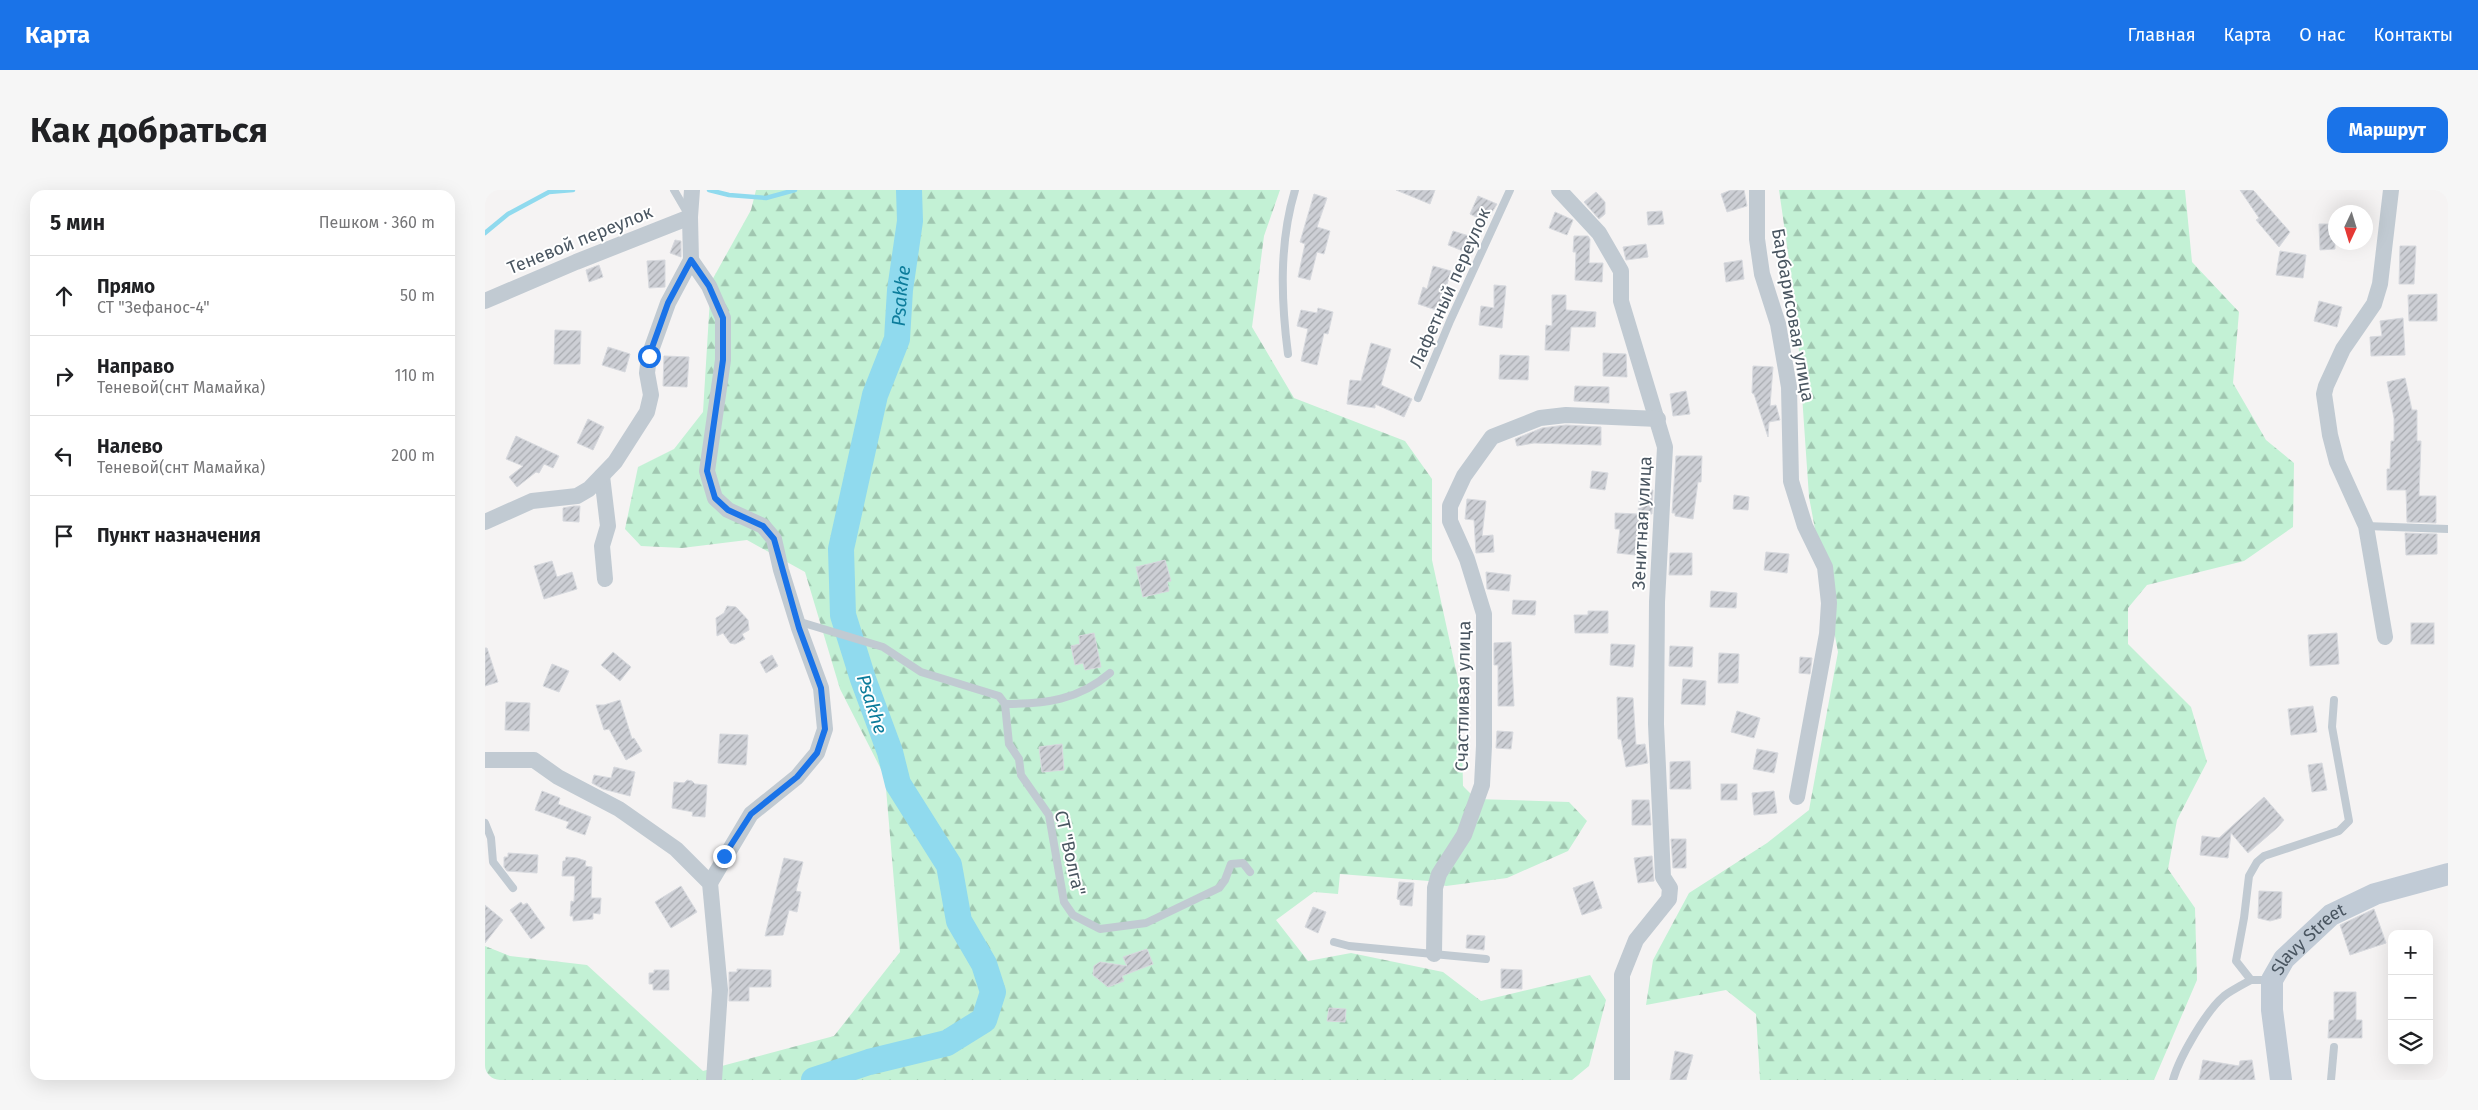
<!DOCTYPE html>
<html lang="ru">
<head>
<meta charset="utf-8">
<style>
	:root { --surface:#fff; --page:#f6f6f6; --text:#202124; --muted:#757577; --line:#e0e0e0; --accent:#1a73e8 }
	body { margin:0; font-family:"Fira Sans",sans-serif; background:var(--page); color:var(--text) }
	.controls { position:absolute; right:15px; bottom:15px; display:grid; overflow:hidden; border-radius:10px; box-shadow:0 5px 20px #0002 }
	.controls button { width:45px; height:45px; display:grid; place-items:center; padding:0; border:0; border-bottom:1px solid var(--line); background:var(--surface); color:var(--text); font:25px sans-serif }
	.compass { position:absolute; left:1843px; top:15px; width:45px; height:45px; border-radius:50%; background:var(--surface); box-shadow:0 5px 20px #0002; rotate:184deg }
	.stop { position:absolute; width:15px; height:15px; margin:-11px; border:4px solid #1a73e8; border-radius:50%; background:#fff }
	.stop.end { background:#1a73e8; border-color:#fff; box-shadow:0 1px 5px #0008 }
	.list { margin:0; padding:0; list-style:none }
	h2 { display:flex; justify-content:space-between; align-items:center; height:65px; margin:0; padding:0 20px; font-size:21px }
	h2 small { font-size:16px; font-weight:400; color:var(--muted) }
	.list li { display:grid; grid-template-columns:32px 1fr auto; gap:15px; align-items:center; box-sizing:border-box; height:80px; padding:0 20px; border-top:1px solid var(--line) }
	.list b { display:block; font-size:19px; white-space:nowrap }
	.list p { margin:0; font-size:16px; white-space:nowrap; color:var(--muted) }
	.list em { font-size:16px; font-style:normal; color:var(--muted) }
	.icon { flex:none; width:28px; height:28px; fill:none; stroke:currentColor; stroke-width:2; stroke-linecap:round; stroke-linejoin:round }
	.map { position:relative; flex:none; width:1963px; height:890px; overflow:hidden; border-radius:15px }
	header { display:flex; align-items:center; gap:30px; box-sizing:border-box; height:70px; padding:0 25px; background:var(--accent); color:#fff }
	header strong { font-size:24px }
	nav { display:flex; gap:28px; margin-inline-start:auto; font-size:18px }
	.intro { display:flex; align-items:center; justify-content:space-between; box-sizing:border-box; height:120px; padding:0 30px }
	h1 { margin:0; font-size:35px }
	.button { padding:12px 22px; border-radius:15px; background:var(--accent); color:#fff; font-size:18px; font-weight:700 }
	main { display:flex; gap:30px; padding:0 30px }
	aside { flex:1; background:var(--surface); border-radius:15px; box-shadow:0 5px 20px #0002 }
	.map>svg:first-child { display:block }
	.forest { fill:url(#forest-firs) }
	.lines { fill:none; stroke-linecap:round; stroke-linejoin:round }
	.stream { stroke:#90daee; stroke-width:4.5 }
	.river { stroke:#90daee; stroke-width:26 }
	.building { fill:url(#building-hatch); stroke:#d7d9de }
	.lane { stroke:#c1cad2; stroke-width:8 }
	.street { stroke:#c1cad2; stroke-width:16 }
	.secondary { stroke:#c1cbd6; stroke-width:22 }
	.route { stroke:#1a73e8; stroke-width:6 }
	.labels { text-anchor:middle; dominant-baseline:central; stroke-width:4; stroke-linejoin:round; paint-order:stroke }
	.street-label { font-size:18px; fill:#4a5661; stroke:#fff }
	.water-label { font-size:19px; font-style:italic; fill:#0c7c9b; stroke:#fff }
</style>
</head>
<body>
<header>
<strong>Карта</strong>
<nav><a>Главная</a><a>Карта</a><a>О нас</a><a>Контакты</a></nav>
</header>
<div class="intro"><h1>Как добраться</h1><a class="button">Маршрут</a></div>
<main>
<aside>
<h2>5 мин<small>Пешком · 360 m</small></h2>
<ul class="list">
<li><svg class="icon" aria-label="ahead" viewBox="0 0 24 24"><path d="M12 20V5M6 11l6-6 6 6"/></svg><div><b>Прямо</b><p>СТ &quot;Зефанос-4&quot;</p></div><em>50 m</em></li>
<li><svg class="icon" aria-label="right" viewBox="0 0 24 24"><path d="M7 20v-9h11M14 6l5 5-5 5"/></svg><div><b>Направо</b><p>Теневой(снт Мамайка)</p></div><em>110 m</em></li>
<li><svg class="icon" aria-label="left" viewBox="0 0 24 24"><path d="M17 20v-9H6M10 6l-5 5 5 5"/></svg><div><b>Налево</b><p>Теневой(снт Мамайка)</p></div><em>200 m</em></li>
<li><svg class="icon" aria-label="arrive" viewBox="0 0 24 24"><path d="M6 21V4h12l-3 4 3 4H6"/></svg><div><b>Пункт назначения</b></div></li>
</ul>
</aside>
<div class="map">
<svg width="1963" height="890" viewBox="0 0 1963 890">
	<defs>
		<pattern id="forest-firs" width="22" height="20" patternUnits="userSpaceOnUse" patternTransform="scale(1.25)"><rect width="22" height="20" fill="#c3f1d5"/><path d="M5 1l3.5 6h-7zM16 11l3.5 6h-7z" fill="#a0c6b0"/></pattern>
		<pattern id="building-hatch" width="6" height="6" patternUnits="userSpaceOnUse" patternTransform="scale(1.25)"><rect width="6" height="6" fill="#cdcfd5"/><path d="M-1 1l2-2M0 6l6-6M5 7l2-2" fill="none" stroke="#a8abb0"/></pattern>
	</defs>
	<rect width="100%" height="100%" fill="#f5f3f3"/>
	<g class="forest">
		<polygon points="271,0 795,0 779,46 767,137 809,208 920,251 947,289 947,370 976,503 978,596 991,609 1084,612 1102,631 1083,661 1022,688 961,696 944,691 855,684 853,704 829,702 791,730 823,771 866,763 958,782 996,811 1105,785 1121,810 1104,876 1087,890 0,890 0,756 25,766 102,775 218,881 349,846 415,762 400,587 355,499 320,382 262,350 197,358 156,356 140,339 153,277 189,259 218,222 226,92 266,20"/>
		<polygon points="1294,0 1700,0 1707,72 1754,122 1748,193 1781,250 1809,273 1808,337 1759,371 1662,395 1643,418 1643,454 1706,517 1722,572 1692,630 1683,679 1710,718 1712,790 1669,890 1275,890 1271,824 1241,800 1161,815 1168,770 1204,703 1282,653 1324,620 1353,462 1324,307 1311,118"/>
	</g>
	<g class="lines">
		<g class="stream">
			<polyline points="224,0 244,5 281,8 310,0"/>
			<polyline points="0,43 23,24 64,2 88,0"/>
		</g>
		<path class="river" id="s1" d="M329 890 384 872 462 853 499 830 508 802 499 774 474 731 464 675 413 594 405 562 378 489 358 425 356 359 390 205 412 149 415 100 425 31 424 0"/>
	</g>
	<g class="building">
		<polygon points="911,0 950,0 945,14"/>
		<polygon points="1246,0 1259,0 1262,16 1242,22 1236,4"/>
		<polygon points="1755,0 1768,0 1805,42 1794,57 1771,30 1774,28"/>
		<polygon points="1111,2 1120,12 1120,24 1114,29 1099,12"/>
		<polygon points="829,4 842,8 832,37 845,41 839,64 832,62 825,90 813,87 820,54 815,52"/>
		<polygon points="993,6 1012,14 1001,32 985,24"/>
		<polygon points="1177,21 1179,34 1163,35 1162,22"/>
		<polygon points="1070,22 1088,30 1082,45 1064,38"/>
		<polygon points="1834,34 1850,34 1850,59 1835,60"/>
		<polygon points="968,41 984,46 978,61 963,55"/>
		<polygon points="1089,46 1103,46 1105,49 1104,73 1118,73 1117,92 1090,90 1091,62 1088,62"/>
		<polygon points="190,50 196,51 196,67 185,63"/>
		<polygon points="1161,54 1163,67 1141,70 1138,57"/>
		<polygon points="1915,56 1931,56 1929,94 1914,94"/>
		<polygon points="1795,61 1821,65 1818,88 1791,85"/>
		<polygon points="180,70 180,97 164,98 162,71"/>
		<polygon points="1257,70 1259,89 1241,92 1239,73"/>
		<polygon points="114,75 118,87 104,92 101,80"/>
		<polygon points="948,76 966,81 959,104 966,106 960,123 933,114 938,97 942,99"/>
		<polygon points="1009,95 1021,96 1017,138 994,135 996,116 1009,118"/>
		<polygon points="1952,104 1952,131 1924,131 1923,105"/>
		<polygon points="1067,105 1081,105 1081,120 1111,122 1110,137 1086,137 1084,161 1060,160 1061,135 1067,136"/>
		<polygon points="1834,111 1857,117 1852,137 1829,131"/>
		<polygon points="833,118 848,122 843,144 839,143 832,175 816,171 823,139 812,136 816,120 832,123"/>
		<polygon points="1918,128 1920,165 1886,166 1885,147 1897,146 1895,131"/>
		<polygon points="70,140 96,141 95,174 69,174"/>
		<polygon points="886,153 906,159 896,195 927,209 919,227 890,214 890,218 862,214 865,190 876,191"/>
		<polygon points="123,157 145,164 140,182 117,175"/>
		<polygon points="1118,163 1141,164 1142,187 1118,186"/>
		<polygon points="1015,165 1044,166 1043,190 1014,189"/>
		<polygon points="179,166 204,167 202,197 178,196"/>
		<polygon points="1268,176 1288,177 1285,216 1291,215 1295,230 1284,232 1283,247 1269,204 1267,203"/>
		<polygon points="1920,188 1927,220 1932,220 1932,251 1936,251 1934,306 1951,306 1951,333 1922,332 1921,300 1902,300 1902,279 1905,279 1906,251 1909,251 1909,228 1902,192"/>
		<polygon points="1090,196 1124,197 1124,213 1089,211"/>
		<polygon points="1201,201 1205,224 1188,226 1185,204"/>
		<polygon points="103,229 119,237 108,260 92,253"/>
		<polygon points="1081,235 1116,237 1116,255 1049,253 1032,256 1030,249 1057,238"/>
		<polygon points="31,246 74,266 68,278 59,274 54,283 51,282 32,297 24,287 38,276 21,269"/>
		<polygon points="1191,266 1217,266 1216,292 1213,292 1208,329 1190,326 1190,323 1187,323"/>
		<polygon points="1107,281 1123,283 1120,300 1105,298"/>
		<polygon points="1158,300 1168,300 1167,324 1161,324 1160,340 1154,340 1151,365 1132,363 1135,339 1130,339 1130,323 1153,324 1154,310 1158,310"/>
		<polygon points="1249,305 1264,307 1263,320 1248,319"/>
		<polygon points="982,309 1001,311 997,346 1008,345 1009,362 991,363 989,330 980,329"/>
		<polygon points="89,316 95,316 94,332 78,331 78,318"/>
		<polygon points="1920,343 1952,344 1952,364 1921,365"/>
		<polygon points="1281,362 1304,364 1302,383 1279,380"/>
		<polygon points="1185,363 1207,363 1207,385 1184,385"/>
		<polygon points="680,370 686,391 682,392 684,401 658,407 651,377"/>
		<polygon points="67,371 72,387 87,382 92,399 59,409 49,376"/>
		<polygon points="1001,382 1026,385 1024,401 1002,399"/>
		<polygon points="1226,401 1252,403 1251,418 1225,417"/>
		<polygon points="1028,410 1051,411 1050,425 1027,424"/>
		<polygon points="242,416 251,417 263,430 264,440 257,444 260,449 250,454 245,453 238,443 232,446 231,428 239,423"/>
		<polygon points="1103,421 1123,421 1123,443 1090,443 1089,425 1103,425"/>
		<rect x="1926" y="433" width="23" height="21"/>
		<polygon points="609,443 616,477 600,480 598,473 590,475 586,456 595,454 594,446"/>
		<polygon points="1852,443 1854,474 1825,476 1823,445"/>
		<polygon points="1026,452 1029,516 1013,516 1013,475 1009,475 1009,453"/>
		<polygon points="1126,454 1150,455 1148,477 1125,475"/>
		<polygon points="1185,456 1208,457 1207,477 1184,476"/>
		<polygon points="0,458 2,458 13,492 0,496"/>
		<polygon points="128,462 146,477 135,491 116,475"/>
		<polygon points="1234,463 1254,464 1253,493 1233,493"/>
		<polygon points="287,465 293,476 281,483 275,472"/>
		<polygon points="1315,467 1327,468 1325,484 1314,483"/>
		<polygon points="67,474 84,481 74,502 58,496"/>
		<polygon points="1198,489 1221,491 1220,515 1196,514"/>
		<polygon points="1132,507 1148,508 1151,555 1160,554 1163,573 1141,577 1136,549 1133,549"/>
		<polygon points="135,510 147,549 149,548 157,561 141,570 124,539 119,540 111,515 119,515"/>
		<polygon points="21,512 45,513 44,541 20,540"/>
		<polygon points="1828,516 1832,542 1806,545 1803,519"/>
		<polygon points="1252,521 1275,528 1269,548 1246,542"/>
		<polygon points="1012,541 1028,542 1026,559 1011,558"/>
		<polygon points="235,544 263,545 261,575 233,573"/>
		<polygon points="577,554 579,580 557,582 554,557"/>
		<polygon points="1272,559 1293,563 1289,583 1268,579"/>
		<polygon points="1205,571 1206,599 1185,599 1185,572"/>
		<polygon points="1837,573 1842,600 1827,602 1823,575"/>
		<polygon points="129,577 150,582 145,606 118,599 107,593 109,585 126,588"/>
		<polygon points="202,590 207,591 210,594 222,595 220,627 207,626 208,622 187,618 189,592 199,593"/>
		<rect x="1236" y="594" width="16" height="16"/>
		<polygon points="57,601 75,608 73,614 106,627 100,645 81,638 84,632 50,620"/>
		<polygon points="1289,601 1292,623 1269,625 1267,603"/>
		<polygon points="1779,607 1799,630 1792,638 1763,663 1746,643 1743,668 1715,665 1717,646 1734,648"/>
		<polygon points="1147,610 1164,610 1166,635 1147,635"/>
		<polygon points="1186,649 1201,649 1201,678 1188,678"/>
		<polygon points="23,663 53,665 52,683 22,681 19,677 19,667 23,667"/>
		<polygon points="1167,666 1169,691 1153,693 1149,668"/>
		<polygon points="81,667 92,668 101,671 100,676 107,677 106,708 116,708 115,724 108,723 108,729 88,731 88,726 85,726 86,711 89,712 90,686 77,686 78,671 80,671"/>
		<polygon points="299,668 318,672 311,701 316,702 312,722 304,720 298,745 280,746"/>
		<polygon points="1108,691 1117,718 1097,725 1088,698"/>
		<polygon points="914,692 929,693 927,716 915,715 915,710 912,709"/>
		<polygon points="196,696 212,722 186,738 170,712"/>
		<polygon points="1774,701 1797,702 1796,728 1785,731 1773,728"/>
		<polygon points="36,712 38,715 42,713 60,738 46,749 25,720"/>
		<polygon points="0,715 18,730 0,753"/>
		<polygon points="828,717 841,722 833,743 820,737"/>
		<polygon points="1889,719 1901,753 1865,765 1855,735"/>
		<polygon points="982,745 1000,746 999,760 981,758"/>
		<polygon points="662,759 668,774 637,786 639,791 623,797 608,785 609,776 615,772 642,776 638,767"/>
		<polygon points="252,779 286,780 286,797 264,797 264,811 244,811 244,782 252,782"/>
		<polygon points="1016,779 1037,780 1037,799 1016,798"/>
		<polygon points="169,780 184,780 184,800 168,800 168,794 164,794 164,783 169,783"/>
		<polygon points="1849,802 1871,802 1871,830 1877,830 1877,848 1843,848 1844,830 1849,830"/>
		<polygon points="844,818 861,819 860,832 842,831"/>
		<polygon points="1190,861 1208,865 1201,890 1185,890"/>
		<polygon points="1718,870 1754,876 1755,871 1767,870 1770,890 1714,890"/>
	</g>
	<g class="lines">
		<g class="lane">
			<polyline points="189,0 203,24"/>
			<path d="M803 164C796 110 794 53 810 0"/>
			<polyline points="933,208 965,131 1025,0"/>
			<polyline points="1881,336 1963,339"/>
			<polyline points="312,431 398,457 436,482 514,506 520,514 524,554 534,569 536,585 564,625 579,712 588,725 615,739 661,733 734,698 740,690 746,674 758,673 765,682"/>
			<path d="M520 514C560 514 594 510 625 483"/>
			<polyline points="0,633 6,648 8,672 28,698"/>
			<polyline points="849,752 864,756 1001,769"/>
			<polyline points="1785,790 1766,790 1751,771 1759,728 1764,686 1772,672 1779,666 1854,641 1864,631 1847,537 1849,510"/>
			<path d="M1688 890C1694 868 1721 821 1739 806 1747 800 1757 795 1766 790"/>
			<polyline points="1846,890 1849,857"/>
		</g>
		<g class="street">
			<polyline points="1074,0 1114,43 1136,81 1136,111 1180,257 1172,412 1171,534 1178,687 1185,698 1184,709 1151,750 1137,785 1137,890"/>
			<polyline points="1272,0 1272,49 1277,84 1293,134 1304,197 1306,291 1320,336 1340,377 1344,413 1342,444 1312,607"/>
			<polyline points="206,70 224,96 238,128 238,170 222,281 230,308 243,320 278,336 289,349 296,380 314,438 336,498 340,539 332,563 312,587 266,624 225,693"/>
			<polyline points="0,111 91,72 205,27"/>
			<polyline points="117,286 123,336 117,356 120,389"/>
			<polyline points="0,332 47,311 92,306 104,299 130,272 162,222 166,205 162,183 164,166 183,113 206,70 205,27 207,0"/>
			<polyline points="1900,447 1881,336 1852,272 1845,245 1839,204 1841,196 1858,159 1889,114 1895,94 1906,0"/>
			<polyline points="0,570 49,570 73,587 134,619 191,659 225,693 235,800 229,890"/>
			<polyline points="949,764 950,698 954,684 979,645 997,595 999,556 999,424 982,369 965,331 965,316 979,286 1007,247 1055,228 1081,225 1173,229"/>
		</g>
		<path class="secondary" id="s2" d="M1796 890 1787 820V790L1799 769 1846 725 1890 704 1963 684"/>
	</g>
	<g class="lines">
		<polyline class="route" points="164,166 183,113 206,70 224,96 238,128 238,170 222,281 230,308 243,320 278,336 289,349 314,438 336,498 340,539 332,563 312,587 266,624 239,666"/>
	</g>
	<g class="labels">
		<g class="street-label">
			<text transform="translate(95 50) rotate(-22)">Теневой переулок</text>
			<text transform="translate(965 98) rotate(-66)">Лафетный переулок</text>
			<text transform="translate(1308 125) rotate(80)">Барбарисовая улица</text>
			<text transform="translate(1157 333) rotate(-87)">Зенитная улица</text>
			<text transform="translate(978 506) rotate(-89)">Счастливая улица</text>
			<text transform="translate(585 663) rotate(77)">СТ "Волга"</text>
			<text stroke="none"><textPath href="#s2" startOffset="156">Slavy Street</textPath></text>
		</g>
		<g class="water-label">
			<text stroke="none"><textPath href="#s1" startOffset="948">Psakhe</textPath></text>
			<text transform="translate(387 514) rotate(72)">Psakhe</text>
		</g>
	</g>
</svg>
<div class="controls">
<button>+</button>
<button>−</button>
<button><svg class="icon" aria-label="layers" viewBox="0 0 24 24"><path d="M12 4l9 5-9 5-9-5zM3 14l9 5 9-5"/></svg></button>
</div>
<svg class="compass" viewBox="-18 -18 36 36"><path d="M0-13l5 13h-10z" fill="#e53935"/><path d="M0 13l5-13h-10z" fill="#757577"/></svg>
<div class="stop" style="left:164px;top:166px"></div>
<div class="stop end" style="left:239px;top:666px"></div>
</div>
</main>
</body>
</html>
